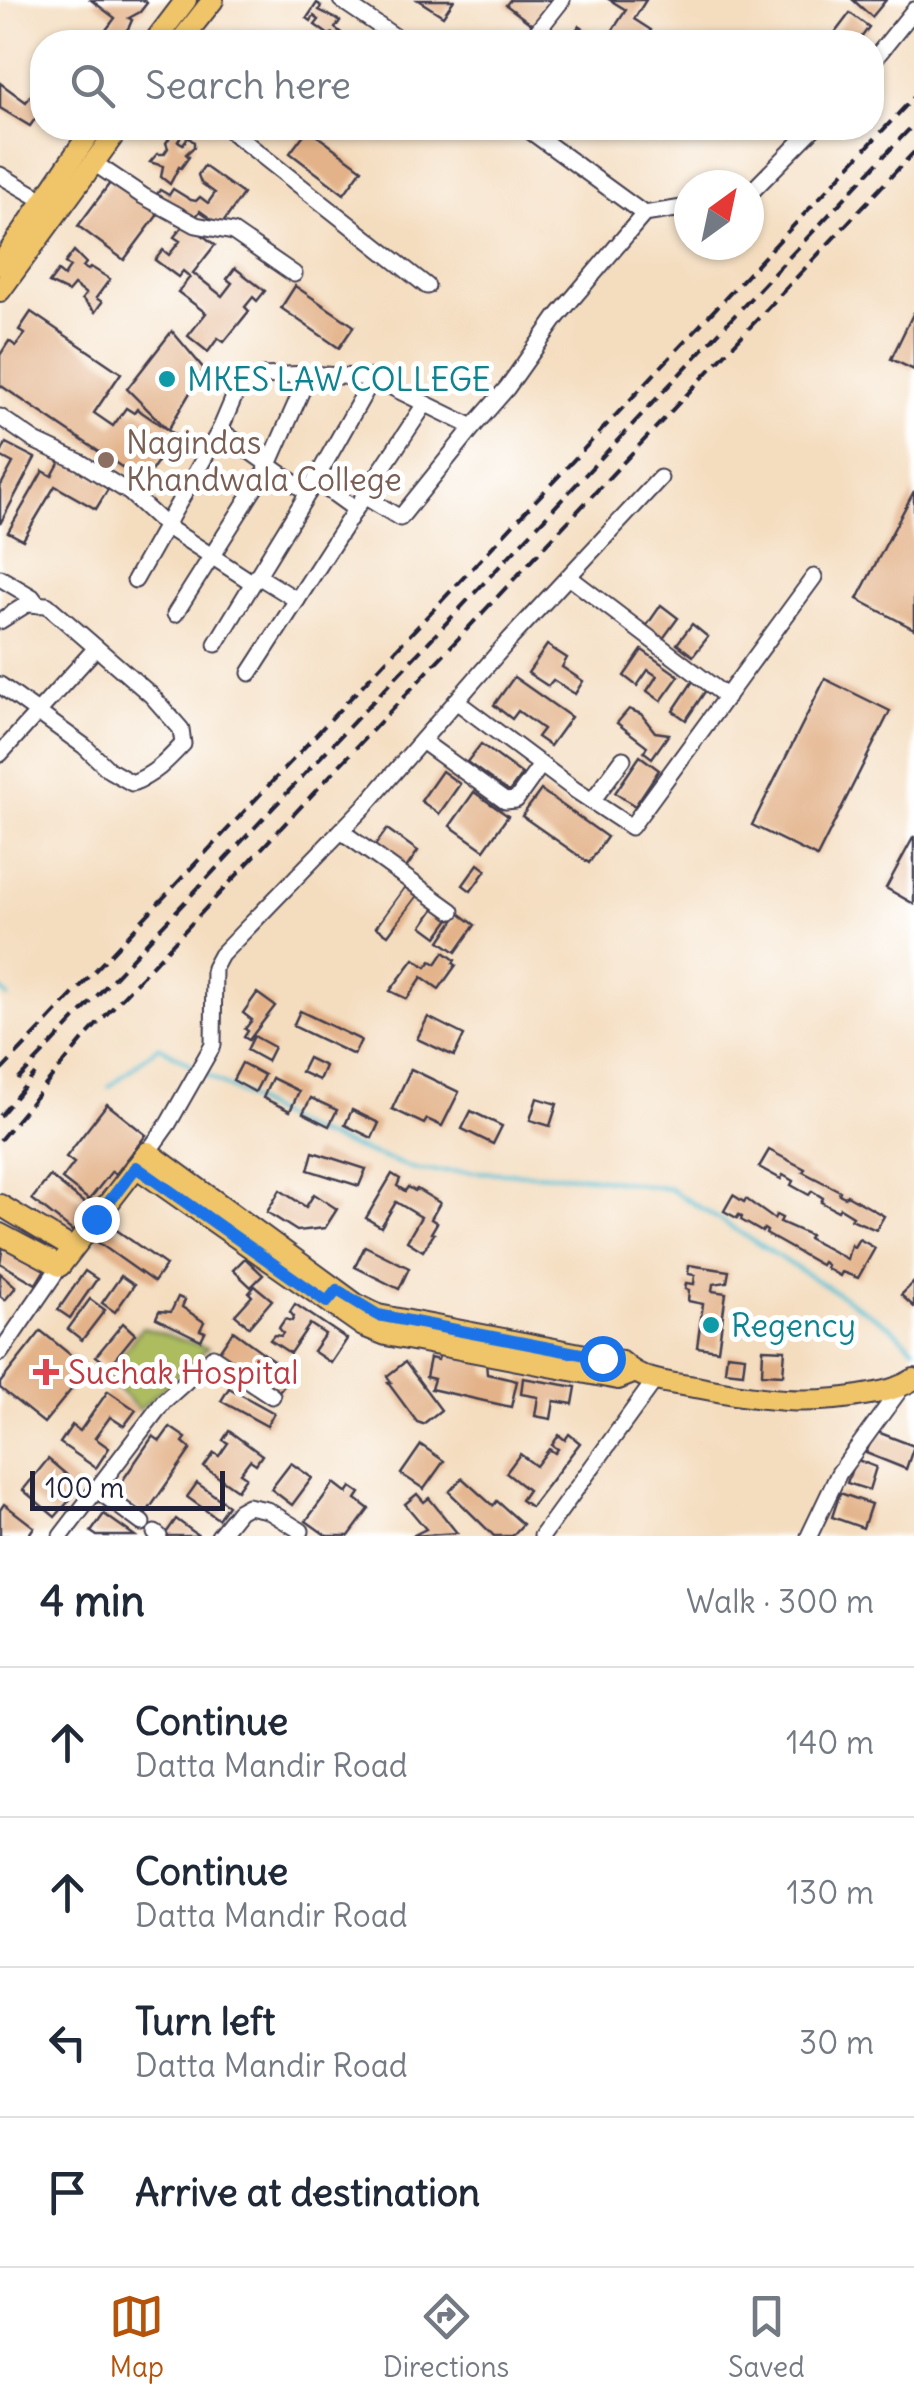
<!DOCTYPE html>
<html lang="en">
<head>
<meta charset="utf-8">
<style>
	:root { --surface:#fff; --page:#f2f2f3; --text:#1f2937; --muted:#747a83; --line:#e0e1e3; --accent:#b45309 }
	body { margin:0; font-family:Delius,sans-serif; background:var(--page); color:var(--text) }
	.compass { position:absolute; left:674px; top:170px; width:90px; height:90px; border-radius:50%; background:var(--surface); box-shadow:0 2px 8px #0004; rotate:33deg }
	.scale { position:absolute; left:30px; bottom:25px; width:195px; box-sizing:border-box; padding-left:10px; border:5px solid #22223b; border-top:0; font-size:28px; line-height:35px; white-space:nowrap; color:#22223b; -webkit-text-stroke:8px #fff; paint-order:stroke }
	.stop { position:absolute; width:30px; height:30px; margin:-22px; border:8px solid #1a73e8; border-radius:50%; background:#fff }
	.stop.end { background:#1a73e8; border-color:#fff; box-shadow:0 2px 10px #0008 }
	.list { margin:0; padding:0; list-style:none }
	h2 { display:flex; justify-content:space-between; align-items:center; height:130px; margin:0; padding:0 40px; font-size:42px }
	h2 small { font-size:32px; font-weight:400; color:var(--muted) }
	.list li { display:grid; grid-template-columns:65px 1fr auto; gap:30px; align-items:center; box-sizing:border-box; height:150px; padding:0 40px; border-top:2px solid var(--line) }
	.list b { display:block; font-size:38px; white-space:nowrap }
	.list p { margin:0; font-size:32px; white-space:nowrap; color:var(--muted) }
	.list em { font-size:32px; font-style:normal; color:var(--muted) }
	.icon { flex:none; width:55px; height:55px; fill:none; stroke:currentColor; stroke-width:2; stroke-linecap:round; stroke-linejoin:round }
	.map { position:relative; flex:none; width:914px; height:1536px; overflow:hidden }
	.search { position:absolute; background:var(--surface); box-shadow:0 2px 8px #0004; left:30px; right:30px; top:30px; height:110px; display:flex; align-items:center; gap:25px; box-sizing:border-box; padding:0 35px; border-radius:40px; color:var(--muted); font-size:38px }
	.sheet { height:730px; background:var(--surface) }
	nav { display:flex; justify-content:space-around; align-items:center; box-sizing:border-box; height:140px; border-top:2px solid var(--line); background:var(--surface); font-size:28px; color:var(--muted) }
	nav a { display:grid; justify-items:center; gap:5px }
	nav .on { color:var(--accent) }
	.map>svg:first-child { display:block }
	.green { fill:#acbc5f; stroke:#676f4d; stroke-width:2.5 }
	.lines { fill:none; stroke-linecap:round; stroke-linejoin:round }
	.stream { stroke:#53bdd0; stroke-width:4 }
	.building { fill:#e3b289 }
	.minor-casing { stroke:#423e4f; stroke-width:19 }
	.major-casing { stroke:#423e4f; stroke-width:24 }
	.minor { stroke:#fff; stroke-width:15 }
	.major { stroke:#f0c469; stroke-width:20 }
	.rail { stroke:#22223b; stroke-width:4; stroke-dasharray:15 8; stroke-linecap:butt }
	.route { stroke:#1a73e8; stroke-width:12 }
	.culture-dot { fill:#0f9aa8; stroke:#fff; stroke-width:4 }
	.education-dot { fill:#8d6e63; stroke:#fff; stroke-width:4 }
	.health-dot { fill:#e0444e; stroke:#fff; stroke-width:4 }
	.labels { text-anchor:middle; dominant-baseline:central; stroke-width:10; stroke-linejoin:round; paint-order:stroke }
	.culture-label { font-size:32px; fill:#0d838f; stroke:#fff; text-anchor:start }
	.education-label { font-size:32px; fill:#785e54; stroke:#fff; text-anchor:start }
	.health-label { font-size:32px; fill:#be3a42; stroke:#fff; text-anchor:start }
</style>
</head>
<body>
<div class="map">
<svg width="914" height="1536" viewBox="0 0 914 1536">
	<rect width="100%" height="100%" fill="#fff"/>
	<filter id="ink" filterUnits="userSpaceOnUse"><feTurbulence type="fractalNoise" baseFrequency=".01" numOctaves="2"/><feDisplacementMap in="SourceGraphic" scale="20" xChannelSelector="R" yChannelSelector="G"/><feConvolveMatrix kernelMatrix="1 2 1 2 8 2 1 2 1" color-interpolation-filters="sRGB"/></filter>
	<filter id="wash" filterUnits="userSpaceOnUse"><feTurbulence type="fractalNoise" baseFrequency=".0048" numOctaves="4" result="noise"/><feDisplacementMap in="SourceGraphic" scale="40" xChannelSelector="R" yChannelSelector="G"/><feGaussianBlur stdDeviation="2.25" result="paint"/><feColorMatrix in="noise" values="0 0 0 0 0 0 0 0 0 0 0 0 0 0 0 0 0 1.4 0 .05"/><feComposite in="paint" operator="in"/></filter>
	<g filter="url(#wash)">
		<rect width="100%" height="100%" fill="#f4ddbf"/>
		<polygon class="green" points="142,1327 208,1348 139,1410 106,1377"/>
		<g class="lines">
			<g class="stream">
				<polyline points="0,989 8,997"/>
				<polyline points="204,1073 302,1129 418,1170 582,1176 670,1189 890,1326 914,1348"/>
				<polyline points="109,1087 159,1046 196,1068"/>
			</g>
		</g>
		<g id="blocks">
			<g class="building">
				<polygon points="91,0 143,0 147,3 140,12 129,18 132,20 129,27 119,40 106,30 115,18"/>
				<polygon points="418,0 454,0 443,16"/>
				<polygon points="510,0 555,0 535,27 506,5"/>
				<polygon points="610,0 646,0 634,19 651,30 643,42 605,42 626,10"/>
				<polygon points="853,0 886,0 872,17"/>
				<polygon points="317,3 321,6 319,10 340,21 335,28 345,36 340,42 326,42 333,33 329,35 315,25 319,20 314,16 311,21 307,18"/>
				<polygon points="850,13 869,27 858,42 828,42"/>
				<polygon points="579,26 604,42 568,42"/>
				<polygon points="42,81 42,109 30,126 0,108 0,83 26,102"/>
				<polygon points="175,129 182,135 178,141 183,144 188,137 194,142 194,147 186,154 189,157 181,168 179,167 170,184 161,177 163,166 150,162 157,154 164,154 168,148 166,143 170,137 167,135"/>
				<polygon points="308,129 362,169 344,194 290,153"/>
				<polygon points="204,166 243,194 221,226 200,211 195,218 178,206 175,210 155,197 160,190 169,195 173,189 191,200 196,201 200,197 208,203 215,193 201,183 198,175"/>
				<polygon points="113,179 159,213 124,260 78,226"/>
				<polygon points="186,222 215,245 193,273 222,296 232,283 227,279 235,268 265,291 257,301 253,297 245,307 249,311 224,342 218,338 208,352 188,336 206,313 178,292 190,277 183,271 178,277 155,260 163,250 169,255 180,241 174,237"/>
				<polygon points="74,251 86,263 83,267 88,270 91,267 110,279 96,298 102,302 95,312 82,299 86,294 74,285 68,292 49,283 58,271 64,276 70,267 65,263"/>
				<polygon points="295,286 354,326 339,348 281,308"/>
				<polygon points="31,312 121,373 94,413 113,426 126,408 134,413 137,409 175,435 144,482 0,385 0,355 9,341 16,346 25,334 19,330"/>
				<polygon points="914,312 914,370 891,359"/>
				<polygon points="172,331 204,369 168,430 127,389"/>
				<polygon points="6,443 35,458 0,524 0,487 13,463 0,456"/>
				<polygon points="62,458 110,486 96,509 55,486 23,540 8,532 43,471 52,476"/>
				<polygon points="914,491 914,629 857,599"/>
				<polygon points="661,605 678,618 662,640 645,628"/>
				<polygon points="692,624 708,637 693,656 677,644"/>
				<polygon points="547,645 567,658 562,667 583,681 575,694 553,680 548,686 528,673"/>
				<polygon points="642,650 679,676 661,701 647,691 657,676 648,670 637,686 624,676"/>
				<polygon points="514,677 571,717 550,746 537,737 543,729 518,711 512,719 494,705"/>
				<polygon points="825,679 890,711 817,857 752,825"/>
				<polygon points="693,681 706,690 686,720 673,711"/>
				<polygon points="629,709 641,714 655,732 669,734 652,758 644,752 647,746 617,723"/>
				<polygon points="481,744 522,774 509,792 467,762"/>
				<polygon points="640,756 659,770 635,806 615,793"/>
				<polygon points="442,771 460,784 439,814 421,801"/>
				<polygon points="541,790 607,837 589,863 522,816"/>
				<polygon points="474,792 508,816 484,850 450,826"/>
				<polygon points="387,829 418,851 402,874 371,851"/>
				<polygon points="914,836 914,904 886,888"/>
				<polygon points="478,864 486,870 471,891 463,885"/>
				<polygon points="405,887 417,896 388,935 376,927"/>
				<polygon points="437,905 452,916 437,937 422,926"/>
				<polygon points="459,913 475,925 456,952 440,941"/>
				<polygon points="444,952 455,960 453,963 456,965 439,989 422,977 407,999 390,991 414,959 426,967 431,961 436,964"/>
				<polygon points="257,993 275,1006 249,1040 244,1037 248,1031 245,1029 252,1020 243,1013"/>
				<polygon points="300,1011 361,1040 354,1055 293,1026"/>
				<polygon points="428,1017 464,1035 454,1056 417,1039"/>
				<polygon points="254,1036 274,1047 267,1061 247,1050"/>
				<polygon points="308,1058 325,1066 319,1080 301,1072"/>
				<polygon points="242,1063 264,1075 255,1092 233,1080"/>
				<polygon points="411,1069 459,1092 442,1126 427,1119 424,1124 392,1109"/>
				<polygon points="272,1078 299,1091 290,1111 263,1098"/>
				<polygon points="311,1098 337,1110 329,1126 303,1113"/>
				<polygon points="537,1098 557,1104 550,1126 530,1120"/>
				<polygon points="107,1104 146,1135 116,1174 112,1171 89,1200 62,1179 74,1163 66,1157"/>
				<polygon points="352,1110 379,1123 372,1138 345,1125"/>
				<polygon points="471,1111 502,1126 493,1144 462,1129"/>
				<polygon points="769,1150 805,1169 803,1172 840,1191 839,1194 845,1197 847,1195 884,1216 876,1230 851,1219 853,1216 840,1208 838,1211 821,1202 823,1198 812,1191 809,1195 791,1185 793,1181 783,1175 781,1179 759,1167"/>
				<polygon points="313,1152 366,1169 359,1186 308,1170"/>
				<polygon points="392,1174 400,1179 397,1186 405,1191 408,1187 415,1191 417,1189 440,1203 431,1219 437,1223 431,1233 434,1234 423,1251 407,1241 421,1217 396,1202 381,1227 366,1218"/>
				<polygon points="50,1176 93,1210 75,1233 32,1199"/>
				<polygon points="280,1190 306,1207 314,1194 337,1209 325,1228 297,1231 267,1212"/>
				<polygon points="733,1195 744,1202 746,1199 774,1219 776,1215 782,1218 780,1222 810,1235 808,1238 847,1259 851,1245 854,1247 859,1239 875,1248 858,1278 842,1272 840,1276 826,1268 827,1265 823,1262 821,1265 766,1234 767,1231 764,1229 762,1232 741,1220 742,1217 739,1215 737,1218 724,1211"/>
				<polygon points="108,1224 166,1265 154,1282 96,1241"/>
				<polygon points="3,1246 47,1266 36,1284 0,1263"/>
				<polygon points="365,1246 409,1268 399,1289 355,1267"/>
				<polygon points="245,1258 263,1275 251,1287 233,1270"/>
				<polygon points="689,1265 729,1271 727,1282 713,1284 712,1291 726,1293 718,1350 697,1347 703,1304 688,1301 689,1290 685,1289 686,1283 694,1284 695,1275 688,1274"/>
				<polygon points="85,1271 97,1279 70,1318 58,1310"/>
				<polygon points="0,1273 16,1287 5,1300 0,1296"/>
				<polygon points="121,1276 134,1285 115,1312 102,1303"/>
				<polygon points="914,1282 914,1307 901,1295"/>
				<polygon points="255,1286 272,1300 249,1327 235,1315 252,1296 249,1293"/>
				<polygon points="178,1297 185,1300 182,1307 204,1322 200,1330 205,1332 201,1340 156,1318 159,1311 171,1312"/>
				<polygon points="90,1299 105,1310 82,1340 68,1329"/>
				<polygon points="295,1304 347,1339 331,1363 313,1351 325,1334 310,1324 290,1353 270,1340 274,1335 281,1336 283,1333 279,1328 285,1319 292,1321 294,1317 290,1312"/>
				<polygon points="123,1323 135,1334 109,1366 96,1356"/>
				<polygon points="41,1331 88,1369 44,1423 0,1388 0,1383"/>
				<polygon points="233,1331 273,1360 258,1382 218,1353"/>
				<polygon points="763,1349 785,1350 783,1375 762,1374"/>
				<polygon points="440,1351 486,1362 487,1374 517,1381 511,1407 431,1389 434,1379 426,1377 430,1358 438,1360"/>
				<polygon points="727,1354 745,1356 743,1373 725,1371"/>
				<polygon points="405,1362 441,1410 423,1424 417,1422 388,1383 391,1382 387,1376"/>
				<polygon points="275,1366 290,1377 276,1395 261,1385"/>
				<polygon points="523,1378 576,1387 573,1404 554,1401 551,1419 535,1416 538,1397 521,1394"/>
				<polygon points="229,1388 274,1413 267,1426 221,1401"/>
				<polygon points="108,1391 136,1410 124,1426 110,1417 95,1438 109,1448 96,1468 60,1443 72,1425 80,1431"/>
				<polygon points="170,1427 186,1438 183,1442 191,1449 145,1515 114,1493 153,1436 160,1441"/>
				<polygon points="229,1431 262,1455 256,1464 250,1460 240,1473 246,1477 237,1490 204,1467 214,1453 219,1456 228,1443 223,1440"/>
				<polygon points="875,1431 914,1446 906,1469 866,1453"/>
				<polygon points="569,1434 580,1443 531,1507 521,1500 528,1490 506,1473 520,1454 536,1466 549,1449 555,1453 558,1449 552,1445 559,1435 565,1440"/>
				<polygon points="421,1445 444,1461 424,1489 401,1474"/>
				<polygon points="48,1459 81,1487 55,1517 23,1490"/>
				<polygon points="855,1459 876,1467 869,1490 847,1483"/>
				<polygon points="291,1463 312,1478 292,1505 271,1489"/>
				<polygon points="462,1478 493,1506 497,1501 523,1524 512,1536 494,1536 449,1492"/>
				<polygon points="197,1483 228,1505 218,1519 187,1497"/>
				<polygon points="334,1483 347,1493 351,1487 360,1493 356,1499 369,1509 349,1536 327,1536 306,1521"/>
				<polygon points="840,1493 871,1504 863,1528 832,1517"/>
				<polygon points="417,1494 424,1502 429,1498 457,1533 412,1536 426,1529 405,1504"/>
				<polygon points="4,1504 34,1527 28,1536 0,1536 0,1510"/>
				<polygon points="104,1514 135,1536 97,1536 91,1532"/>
				<polygon points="176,1519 199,1536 164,1536"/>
			</g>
		</g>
	</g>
	<g filter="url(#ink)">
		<use href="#blocks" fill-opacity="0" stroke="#423e4f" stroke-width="2.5"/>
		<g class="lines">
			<defs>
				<g id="minor">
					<polyline points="341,0 403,42"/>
					<polyline points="529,42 562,0"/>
					<polyline points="872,62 914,10"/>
					<polyline points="227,128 427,286"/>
					<polyline points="94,163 143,196 196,225 233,232 294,274"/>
					<polyline points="0,175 53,206"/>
					<polyline points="749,194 814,128"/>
					<polyline points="644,214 689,207"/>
					<polyline points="425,404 364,496 400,518 473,427"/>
					<polyline points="0,417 35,441 80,462 130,493 167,527 253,583 308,493"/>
					<polyline points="220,430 240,383 262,376 309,374"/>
					<polyline points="316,481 355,509"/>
					<polyline points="258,576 297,600"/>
					<polyline points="569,577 727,697"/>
					<polyline points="0,578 32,597 38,605"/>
					<polyline points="135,580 220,430 308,493 373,378"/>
					<polyline points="175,614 268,467 309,374 373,378 473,427 507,388 557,317 644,214 526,128"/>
					<path d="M0 621 27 604 47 605 151 695 181 729 183 744C167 761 154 775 132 783L109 770 84 746 0 685"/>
					<polyline points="216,644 253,583"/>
					<polyline points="250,673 364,496"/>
					<polyline points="456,701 575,790 631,827 814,577"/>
					<polyline points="422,741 505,801 516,800 541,765"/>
					<polyline points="0,754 96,648"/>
					<polyline points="592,801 623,759"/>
					<polyline points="341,831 452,911"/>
					<polyline points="148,1152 168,1124 213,1045 214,968 221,955 365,806 511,638 660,478"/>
					<polyline points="0,1353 60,1266"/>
					<polyline points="97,1490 142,1523"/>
					<polyline points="155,1533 159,1536"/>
					<polyline points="61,1536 164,1401 213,1357 272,1396"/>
					<polyline points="219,1536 239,1511 248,1506 267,1510 301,1531"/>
					<polyline points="542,1536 655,1380"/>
					<polyline points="809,1536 839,1473 901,1388"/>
				</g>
				<g id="major">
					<polyline points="154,42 186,0"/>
					<polyline points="180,42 213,0"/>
					<polyline points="0,265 93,128"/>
					<polyline points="0,291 119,128"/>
					<polyline points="136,1167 363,1326 386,1335 618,1379 633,1373"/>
					<polyline points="0,1205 72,1248"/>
					<path d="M0 1234 60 1266 148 1152 356 1304 378 1315 622 1362C643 1383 674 1383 701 1388 762 1400 809 1406 870 1394 887 1391 900 1388 914 1379"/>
				</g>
			</defs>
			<use href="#minor" class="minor-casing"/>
			<use href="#major" class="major-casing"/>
			<use href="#minor" class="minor"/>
			<use href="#major" class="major"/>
			<g class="rail">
				<polyline points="0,1072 914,97"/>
				<polyline points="18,1080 914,124"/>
				<polyline points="0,1116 35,1074"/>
				<polyline points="0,1140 87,1035 914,152"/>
			</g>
		</g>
	</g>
	<g class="lines" filter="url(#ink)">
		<polyline class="route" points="96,1219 136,1167 327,1302 337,1290 378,1315 602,1358"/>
	</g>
	<g class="culture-dot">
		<circle cx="167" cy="379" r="10"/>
		<circle cx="711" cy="1325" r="10"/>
	</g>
	<circle class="education-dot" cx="106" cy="460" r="10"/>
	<path class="health-dot" d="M41 1357h10v10h10v10h-10v10h-10v-10h-10v-10h10z"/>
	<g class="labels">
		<g class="culture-label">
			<text x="187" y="379">MKES LAW COLLEGE</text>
			<text x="731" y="1325">Regency</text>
		</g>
		<g class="education-label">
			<text x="126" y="442">Nagindas<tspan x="126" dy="37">Khandwala College</tspan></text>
		</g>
		<g class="health-label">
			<text x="68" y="1372">Suchak Hospital</text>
		</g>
	</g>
</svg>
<svg class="compass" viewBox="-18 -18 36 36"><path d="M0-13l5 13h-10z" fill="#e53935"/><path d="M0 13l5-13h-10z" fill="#747a83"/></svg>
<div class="scale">100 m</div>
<div class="stop" style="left:602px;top:1358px"></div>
<div class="stop end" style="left:96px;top:1219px"></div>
<div class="search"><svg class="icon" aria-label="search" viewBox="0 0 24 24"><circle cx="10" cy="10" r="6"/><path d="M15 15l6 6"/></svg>Search here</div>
</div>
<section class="sheet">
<h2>4 min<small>Walk · 300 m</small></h2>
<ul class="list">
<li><svg class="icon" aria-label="ahead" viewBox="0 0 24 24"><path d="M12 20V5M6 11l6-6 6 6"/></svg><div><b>Continue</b><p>Datta Mandir Road</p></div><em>140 m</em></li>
<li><svg class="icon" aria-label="ahead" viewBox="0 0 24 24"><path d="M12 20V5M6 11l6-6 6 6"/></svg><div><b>Continue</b><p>Datta Mandir Road</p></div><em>130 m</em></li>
<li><svg class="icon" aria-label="left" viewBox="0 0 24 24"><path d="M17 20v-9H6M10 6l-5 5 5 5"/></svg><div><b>Turn left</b><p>Datta Mandir Road</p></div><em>30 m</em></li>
<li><svg class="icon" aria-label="arrive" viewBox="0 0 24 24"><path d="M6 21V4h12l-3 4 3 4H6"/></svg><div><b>Arrive at destination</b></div></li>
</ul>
</section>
<nav>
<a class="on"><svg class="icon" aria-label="map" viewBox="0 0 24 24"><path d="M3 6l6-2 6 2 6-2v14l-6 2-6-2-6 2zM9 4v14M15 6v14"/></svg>Map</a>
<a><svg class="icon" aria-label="directions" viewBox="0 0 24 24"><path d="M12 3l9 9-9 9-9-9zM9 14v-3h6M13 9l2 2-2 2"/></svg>Directions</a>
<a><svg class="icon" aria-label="saved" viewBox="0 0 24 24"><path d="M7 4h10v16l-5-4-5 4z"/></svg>Saved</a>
</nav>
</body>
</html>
